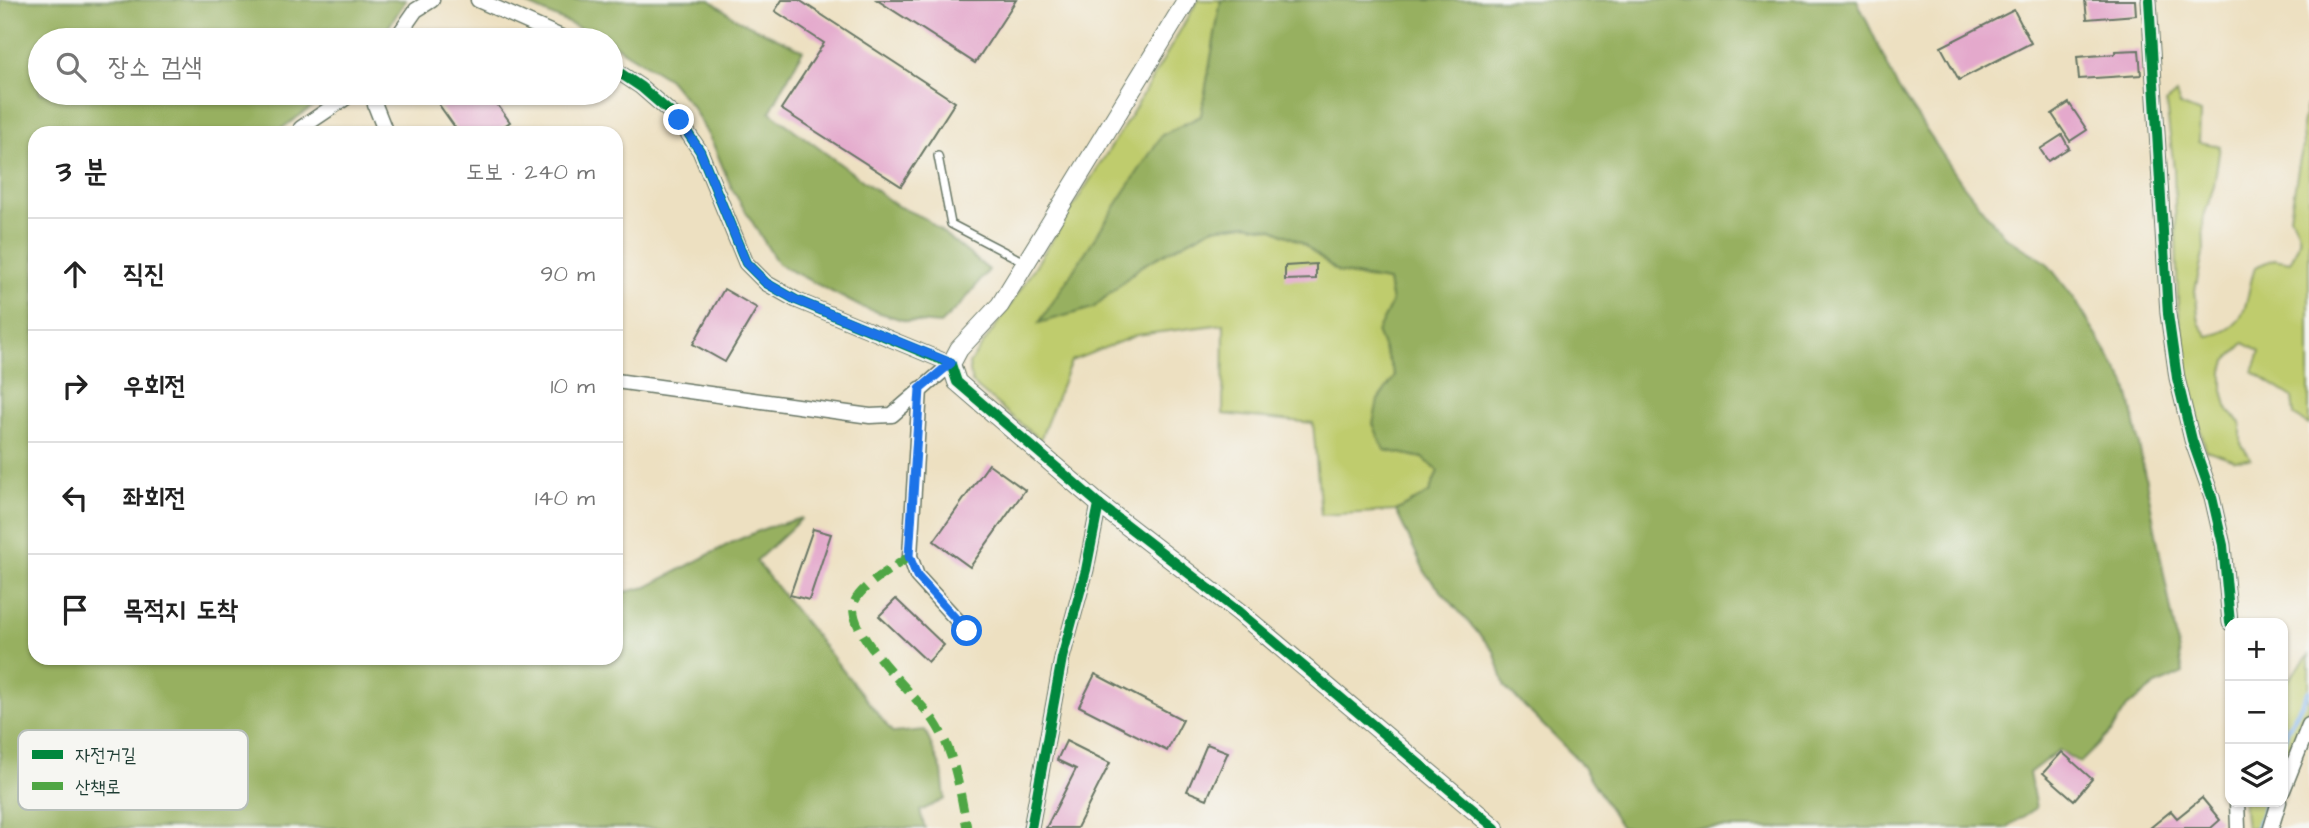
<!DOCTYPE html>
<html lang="ko">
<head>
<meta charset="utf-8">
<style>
	:root { --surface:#fff; --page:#f6f6f6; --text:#222; --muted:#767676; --line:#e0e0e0 }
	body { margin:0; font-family:"Architects Daughter","Poor Story",sans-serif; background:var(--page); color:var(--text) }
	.controls { position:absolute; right:21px; bottom:21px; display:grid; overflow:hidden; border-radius:14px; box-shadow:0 2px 5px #0004 }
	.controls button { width:63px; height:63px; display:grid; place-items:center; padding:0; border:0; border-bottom:2px solid var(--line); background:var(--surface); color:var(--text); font:35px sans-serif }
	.stop { position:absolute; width:21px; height:21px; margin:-16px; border:5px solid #1a73e8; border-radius:50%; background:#fff }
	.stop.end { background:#1a73e8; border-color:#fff; box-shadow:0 2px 7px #0008 }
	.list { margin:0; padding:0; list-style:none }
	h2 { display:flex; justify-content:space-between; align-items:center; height:91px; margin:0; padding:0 28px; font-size:30px }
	h2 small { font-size:23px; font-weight:400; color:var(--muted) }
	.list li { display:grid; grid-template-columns:46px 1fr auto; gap:21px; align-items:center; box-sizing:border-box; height:112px; padding:0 28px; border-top:2px solid var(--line) }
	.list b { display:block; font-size:26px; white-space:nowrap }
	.list em { font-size:23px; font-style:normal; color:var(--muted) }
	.icon { flex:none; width:38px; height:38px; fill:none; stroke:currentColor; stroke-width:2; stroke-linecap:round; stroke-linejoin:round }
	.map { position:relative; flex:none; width:2309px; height:828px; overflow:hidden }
	.search { position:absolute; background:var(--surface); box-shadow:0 2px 5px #0004; left:28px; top:28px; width:595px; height:77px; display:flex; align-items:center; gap:18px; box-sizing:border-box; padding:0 24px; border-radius:38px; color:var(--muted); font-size:26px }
	.panel { position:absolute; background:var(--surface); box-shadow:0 2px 5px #0004; left:28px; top:126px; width:595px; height:539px; border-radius:21px }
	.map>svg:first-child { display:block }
	.green { fill:#bfcc6d; stroke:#6f8450; stroke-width:2 }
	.forest { fill:#97b060; stroke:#5b764a; stroke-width:2 }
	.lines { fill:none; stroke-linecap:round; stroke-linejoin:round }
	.stream { stroke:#82b4ee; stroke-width:5 }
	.building { fill:#e4a9cc }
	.service-casing { stroke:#677665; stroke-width:10 }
	.minor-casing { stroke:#677665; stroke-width:17 }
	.tertiary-casing { stroke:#677665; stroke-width:20 }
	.service { stroke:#fff; stroke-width:7 }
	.minor { stroke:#fff; stroke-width:14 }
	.tertiary { stroke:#fff; stroke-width:18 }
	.quiet { stroke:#4fa644; stroke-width:9; stroke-dasharray:18 9; stroke-linecap:butt }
	.cycleway-casing { stroke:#f6f6f2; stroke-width:15 }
	.cycleway { stroke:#00873e; stroke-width:10 }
	.route { stroke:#1a73e8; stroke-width:9 }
	.key { fill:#f6f6f2; stroke:#b6beb9; stroke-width:2 }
	.key-label { font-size:19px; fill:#1f3d34 }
</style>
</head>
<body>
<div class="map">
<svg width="2309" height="828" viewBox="0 0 2309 828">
	<rect width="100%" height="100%" fill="#f6f6f2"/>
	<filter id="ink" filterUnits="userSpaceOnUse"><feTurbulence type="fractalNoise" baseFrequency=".0143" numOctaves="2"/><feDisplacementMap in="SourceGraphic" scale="14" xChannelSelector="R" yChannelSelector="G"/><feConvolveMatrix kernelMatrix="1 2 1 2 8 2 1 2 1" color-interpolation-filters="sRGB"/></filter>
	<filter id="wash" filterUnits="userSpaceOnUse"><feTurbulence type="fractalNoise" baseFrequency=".00686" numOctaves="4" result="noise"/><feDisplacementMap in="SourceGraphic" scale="28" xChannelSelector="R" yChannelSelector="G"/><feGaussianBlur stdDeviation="1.57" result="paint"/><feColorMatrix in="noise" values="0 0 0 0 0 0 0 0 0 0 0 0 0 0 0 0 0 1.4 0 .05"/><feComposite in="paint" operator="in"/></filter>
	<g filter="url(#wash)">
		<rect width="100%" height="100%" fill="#ede0c1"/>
		<g class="green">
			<polygon points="1198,0 1221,0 1201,116 1162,135 1093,308 1141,266 1212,228 1246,224 1273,229 1301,242 1352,276 1388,281 1392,302 1378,332 1396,376 1378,400 1384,450 1423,458 1438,471 1429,493 1396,511 1321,515 1313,423 1223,414 1224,324 1137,335 1071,361 1040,440 972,383 969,364 1010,306 1128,120"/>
			<path d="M2176 94 2180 105 2200 113 2199 142 2220 146 2214 186 2203 219 2204 250 2195 290 2199 323 2208 336C2251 329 2244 299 2255 267L2274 259 2290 262C2301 241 2304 237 2290 216L2299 163 2303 147 2302 126 2306 106H2309V425L2294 416 2292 397 2253 372 2260 352 2244 343 2226 361 2223 371V390L2228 410 2241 424V444L2251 459 2235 460 2206 450 2192 399 2178 305 2174 169 2166 103Z"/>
			<polygon points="2309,655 2309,705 2283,765 2283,686"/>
			<polygon points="2243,802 2270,802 2265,828 2246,828"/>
		</g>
		<g class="forest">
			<polygon points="0,0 406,0 380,40 40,40 40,93 332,93 275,133 35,133 35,658 616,658 616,594 647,587 733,542 766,528 802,518 756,561 893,733 925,730 942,771 945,799 920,811 925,828 0,828"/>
			<polygon points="518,0 710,0 738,20 803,50 770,112 897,206 926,219 989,270 963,302 940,324 906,321 861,307 778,264 732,189 713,144 693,108 669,79 611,43 611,40 605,40"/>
			<polygon points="1221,0 1857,0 1898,88 1961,182 2004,236 2046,262 2074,298 2126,384 2131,403 2183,673 2156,685 2127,707 2111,732 2080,763 2059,750 2029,773 2036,808 2006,828 1622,828 1579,761 1505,687 1494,651 1426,574 1396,511 1429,493 1438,471 1423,458 1384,450 1373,424 1378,400 1395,376 1377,332 1392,302 1388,281 1338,272 1301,242 1273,229 1246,224 1212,228 1141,266 1093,308 1039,323 1162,135 1201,116"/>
		</g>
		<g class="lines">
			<g class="stream">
				<polyline points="2283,745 2287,730 2309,691"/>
				<polyline points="2257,828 2266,802"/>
			</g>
		</g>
		<g id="blocks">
			<g class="building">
				<polygon points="782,0 799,0 955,102 901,186 781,109 824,43 775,11"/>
				<polygon points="877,0 1016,0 975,63"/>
				<polygon points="2085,0 2135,0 2136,15 2087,19"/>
				<polygon points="2014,10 2031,43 1959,80 1941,47"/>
				<polygon points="2139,50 2141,75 2079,79 2077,57 2115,54 2115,51"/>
				<polygon points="443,93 489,93 510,122 494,133 459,133 435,99"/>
				<polygon points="2069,103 2087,130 2070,141 2052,114"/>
				<polygon points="2062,135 2069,148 2048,161 2040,149"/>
				<polygon points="1316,264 1316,279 1285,280 1285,266"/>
				<polygon points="724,289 757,308 725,362 693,344"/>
				<polygon points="989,464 1025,490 970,567 934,541"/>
				<polygon points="813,529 831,534 809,600 790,595"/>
				<polygon points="896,599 944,645 928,662 879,616"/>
				<polygon points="1095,674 1183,720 1167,751 1079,706"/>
				<polygon points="1066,741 1110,763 1077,828 1046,828 1076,769 1057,760"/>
				<polygon points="1207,744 1228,752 1207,799 1187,791"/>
				<polygon points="2062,752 2092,779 2074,800 2043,773"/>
				<polygon points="2202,798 2220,820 2211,828 2150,828 2171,811 2177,818"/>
			</g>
		</g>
	</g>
	<g filter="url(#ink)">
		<use href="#blocks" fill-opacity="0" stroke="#677665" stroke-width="2"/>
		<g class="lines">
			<defs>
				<polyline id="service" points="938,156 951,224 1026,263"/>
				<g id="minor">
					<polyline points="478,0 568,40"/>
					<polyline points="2149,0 2168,314 2177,378 2192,440 2212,497 2223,545 2230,623"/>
					<polyline points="395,40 416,10 432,0"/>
					<polyline points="611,67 641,87 679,120 700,151 746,263 766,283 796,300 951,364 892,415 870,416 616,381"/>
					<polyline points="376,93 375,105 386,133"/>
					<polyline points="301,133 301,128 353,93"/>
					<polyline points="920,389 910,556 917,576 967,631"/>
					<polyline points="2283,790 2309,725"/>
					<polyline points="2237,802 2238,828"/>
					<polyline points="1031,828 1062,658 1086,570 1099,504"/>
					<polyline points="2271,828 2279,802"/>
				</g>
				<polyline id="tertiary" points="1187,0 1000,305 959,349 951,364 957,382 1099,504 1239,612 1495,828"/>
			</defs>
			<use href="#service" class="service-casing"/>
			<use href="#minor" class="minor-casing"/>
			<use href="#tertiary" class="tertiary-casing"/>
			<use href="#service" class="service"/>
			<use href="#minor" class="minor"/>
			<use href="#tertiary" class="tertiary"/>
			<path class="quiet" d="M910 556C896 566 857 588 854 604 847 635 917 696 934 721 955 752 960 792 967 828"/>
			<defs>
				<g id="cycleway">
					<polyline points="2149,0 2168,314 2177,378 2192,440 2212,497 2223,545 2230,623"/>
					<polyline points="611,67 641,87 679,120 700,151 746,263 766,283 796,300 951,364 957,382 1099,504 1239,612 1495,828"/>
					<polyline points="1031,828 1062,658 1086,570 1099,504"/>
				</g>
			</defs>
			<use href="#cycleway" class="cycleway-casing"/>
			<use href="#cycleway" class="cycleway"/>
		</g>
	</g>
	<g class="lines" filter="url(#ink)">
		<polyline class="route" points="679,120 700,151 746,263 766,283 796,300 951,363 920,389 909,556 917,576 967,631"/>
	</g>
	<rect x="18" y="730" width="230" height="80" rx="10" class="key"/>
	<rect x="32" y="750" width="31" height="9" fill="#00873e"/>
	<rect x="32" y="782" width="31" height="8" fill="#4fa644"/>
	<g class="key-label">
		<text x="75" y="761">자전거길</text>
		<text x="75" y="793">산책로</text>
	</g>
</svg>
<div class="controls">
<button>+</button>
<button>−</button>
<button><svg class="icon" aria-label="layers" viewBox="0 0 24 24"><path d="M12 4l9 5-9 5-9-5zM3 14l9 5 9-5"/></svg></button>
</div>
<div class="stop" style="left:967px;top:631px"></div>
<div class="stop end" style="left:679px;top:120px"></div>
<div class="search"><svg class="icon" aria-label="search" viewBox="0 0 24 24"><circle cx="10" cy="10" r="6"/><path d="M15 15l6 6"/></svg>장소 검색</div>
<section class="panel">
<h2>3 분<small>도보 · 240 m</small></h2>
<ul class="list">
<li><svg class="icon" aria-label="ahead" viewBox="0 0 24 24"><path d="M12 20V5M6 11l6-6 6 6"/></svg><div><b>직진</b></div><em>90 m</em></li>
<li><svg class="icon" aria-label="right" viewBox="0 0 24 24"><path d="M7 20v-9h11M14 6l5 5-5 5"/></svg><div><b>우회전</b></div><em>10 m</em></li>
<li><svg class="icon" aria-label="left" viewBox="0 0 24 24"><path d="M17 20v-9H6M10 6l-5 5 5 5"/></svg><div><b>좌회전</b></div><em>140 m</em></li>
<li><svg class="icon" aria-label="arrive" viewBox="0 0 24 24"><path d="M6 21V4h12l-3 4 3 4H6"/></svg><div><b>목적지 도착</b></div></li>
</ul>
</section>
</div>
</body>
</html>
